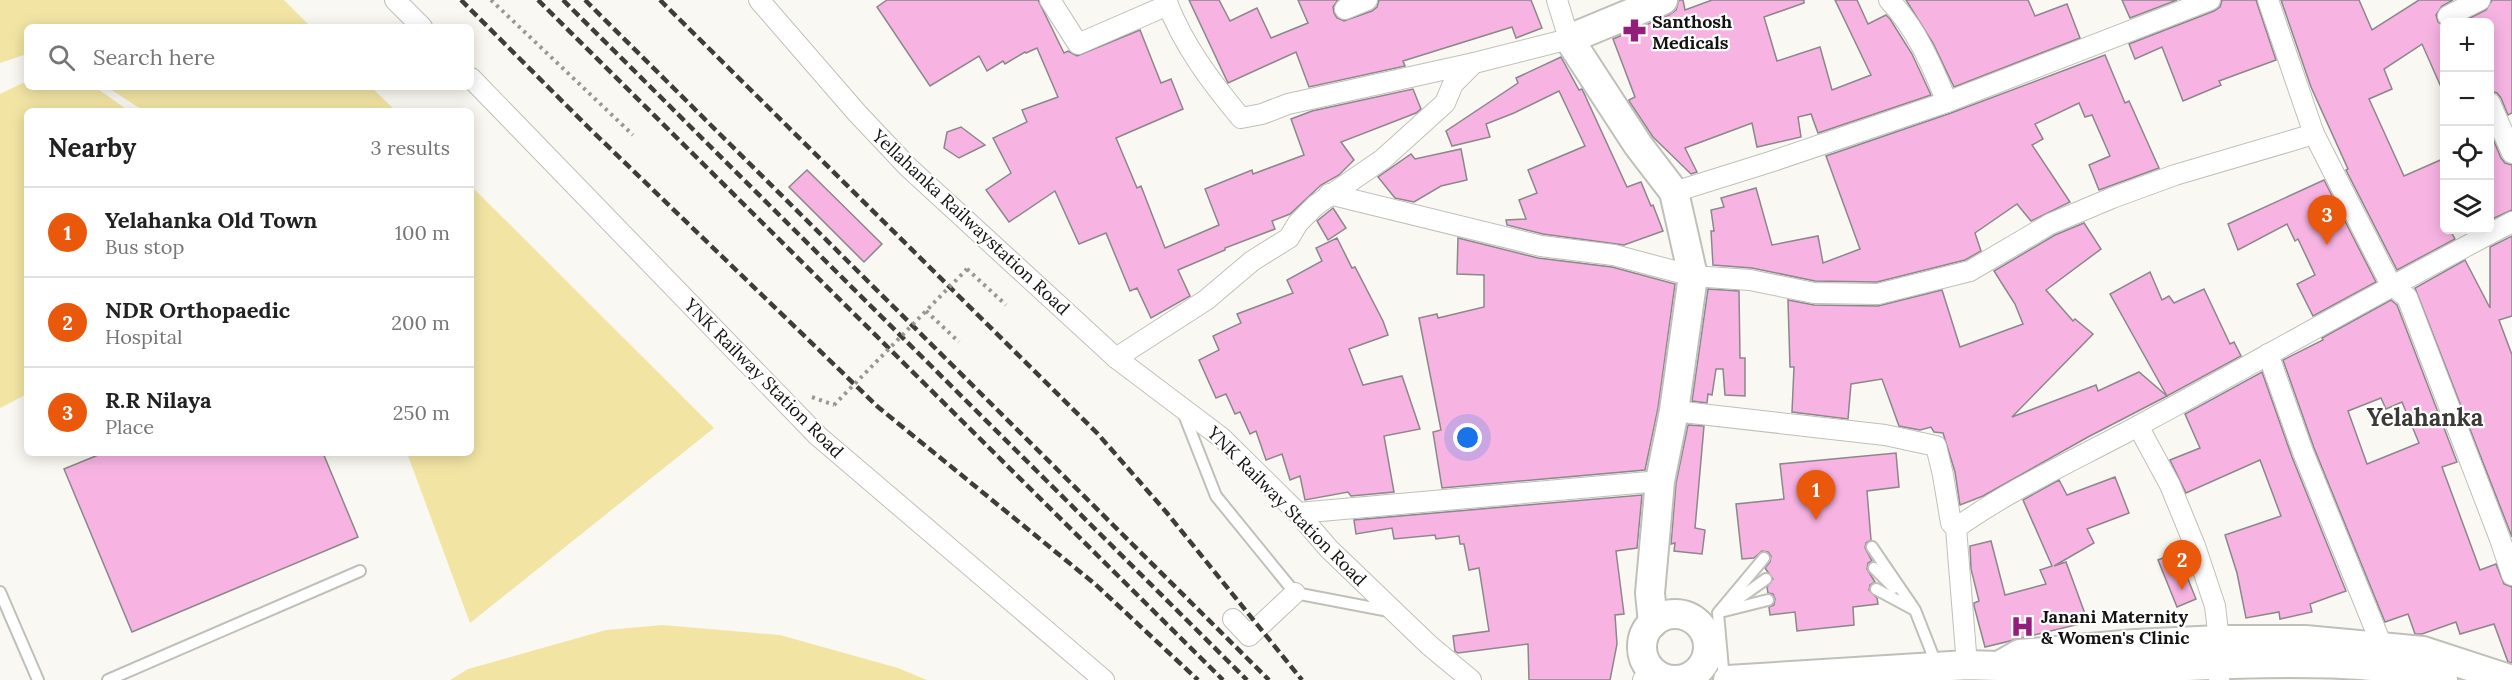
<!DOCTYPE html>
<html lang="en">
<head>
<meta charset="utf-8">
<style>
	:root { --surface:#fff; --page:#f2f2f2; --text:#222; --muted:#767676; --line:#e0e0e0; --accent:#ea580c }
	body { margin:0; font-family:Lora,serif; background:var(--page); color:var(--text) }
	.controls { position:absolute; right:18px; top:18px; display:grid; overflow:hidden; border-radius:9px; box-shadow:0 3px 15px #0003 }
	.controls button { width:54px; height:54px; display:grid; place-items:center; padding:0; border:0; border-bottom:2px solid var(--line); background:var(--surface); color:var(--text); font:30px sans-serif }
	.you { position:absolute; left:1468px; top:438px; width:21px; height:21px; margin:-15px; border:4px solid #fff; border-radius:50%; background:#1a73e8; box-shadow:0 0 0 9px #1a73e833 }
	.badge { display:grid; place-items:center; width:39px; height:39px; border-radius:50%; background:var(--accent); color:#fff; font-size:20px; font-weight:700 }
	.pin { position:absolute; translate:-50% -50px; filter:drop-shadow(0 2px 3px #0008) }
	.pin::after { content:''; position:absolute; top:32px; width:21px; height:18px; background:inherit; clip-path:polygon(0 0,100% 0,50% 100%) }
	.list { margin:0; padding:0; list-style:none }
	h2 { display:flex; justify-content:space-between; align-items:center; height:78px; margin:0; padding:0 24px; font-size:26px }
	h2 small { font-size:20px; font-weight:400; color:var(--muted) }
	.list li { display:grid; grid-template-columns:39px 1fr auto; gap:18px; align-items:center; box-sizing:border-box; height:90px; padding:0 24px; border-top:2px solid var(--line) }
	.list b { display:block; font-size:22px; white-space:nowrap }
	.list p { margin:0; font-size:20px; white-space:nowrap; color:var(--muted) }
	.list em { font-size:20px; font-style:normal; color:var(--muted) }
	.icon { flex:none; width:33px; height:33px; fill:none; stroke:currentColor; stroke-width:2; stroke-linecap:round; stroke-linejoin:round }
	.map { position:relative; flex:none; width:2512px; height:680px; overflow:hidden }
	.search { position:absolute; background:var(--surface); box-shadow:0 3px 15px #0003; left:24px; top:24px; width:450px; height:66px; display:flex; align-items:center; gap:15px; box-sizing:border-box; padding:0 21px; border-radius:9px; color:var(--muted); font-size:22px }
	.panel { position:absolute; background:var(--surface); box-shadow:0 3px 15px #0003; left:24px; top:108px; width:450px; height:348px; border-radius:9px }
	.map>svg:first-child { display:block }
	.green { fill:#f2e5a4 }
	.building { fill:#f7b4e3; stroke:#8b878a; stroke-width:1.5; fill-rule:evenodd }
	.lines { fill:none; stroke-linecap:round; stroke-linejoin:round }
	.lane-casing { stroke:#c0c0ba; stroke-width:14 }
	.street-casing { stroke:#c0c0ba; stroke-width:22 }
	.secondary-casing { stroke:#c0c0ba; stroke-width:32 }
	.path { stroke:#999894; stroke-width:4; stroke-dasharray:3 4.5; stroke-linecap:butt }
	.lane { stroke:#fff; stroke-width:10 }
	.street { stroke:#fff; stroke-width:20 }
	.secondary { stroke:#fff; stroke-width:28 }
	.rail { stroke:#3d3d3a; stroke-width:4.5; stroke-dasharray:9 4.5; stroke-linecap:butt }
	.path-bridge { stroke:#999894; stroke-width:4; stroke-dasharray:3 4.5; stroke-linecap:butt }
	.labels { text-anchor:middle; dominant-baseline:central; stroke-width:4.5; stroke-linejoin:round; paint-order:stroke }
	.poi-label { font-size:18px; font-weight:bold; fill:#131311; stroke:#fff; text-anchor:start }
	.street-label { font-size:18px; fill:#131311; stroke:#fff }
	.district-label { font-size:24px; font-weight:bold; fill:#3b3a36; stroke:#fff }
</style>
</head>
<body>
<div class="map">
<svg width="2512" height="680" viewBox="0 0 2512 680">
	<rect width="100%" height="100%" fill="#f9f8f2"/>
	<g class="green">
		<polygon points="0,0 284,0 311,27 27,27 27,54 0,63"/>
		<polygon points="27,81 27,87 95,87 129,111 27,111 27,394 0,408 0,94"/>
		<polygon points="107,87 371,87 396,111 144,111"/>
		<polygon points="471,186 714,428 470,623 407,453 471,453"/>
		<polygon points="663,625 780,635 898,668 927,680 450,680 468,669 606,630"/>
	</g>
	<g class="building">
		<polygon points="887,0 1038,0 1064,53 1068,51 1077,56 1140,30 1161,83 1171,79 1183,109 1116,138 1137,188 1141,186 1165,248 1219,225 1205,189 1252,170 1253,174 1304,155 1291,119 1312,111 1413,89 1421,109 1416,113 1341,142 1354,160 1339,175 1321,185 1290,214 1272,221 1275,229 1225,248 1225,250 1178,270 1190,296 1151,318 1137,288 1130,291 1106,233 1079,244 1055,191 1009,222 986,190 1011,173 993,138 1027,122 1022,110 1058,97 1037,48 1026,53 1025,52 1005,64 1003,61 987,71 979,56 930,86 877,7"/>
		<polygon points="1189,0 1219,0 1230,21 1257,8 1271,38 1308,23 1298,0 1338,0 1333,7 1334,13 1337,18 1344,21 1372,11 1377,7 1379,0 1531,0 1542,28 1516,38 1512,27 1403,61 1405,66 1309,87 1296,52 1228,83"/>
		<polygon points="1679,0 1683,0 1685,10 1712,0 1804,0 1804,3 1764,17 1777,61 1820,47 1832,90 1871,75 1835,0 1857,0 1868,24 1886,15 1890,19 1912,54 1931,95 1818,133 1811,114 1798,117 1801,137 1757,147 1752,123 1685,148 1697,172 1691,174 1653,137 1629,101 1629,100 1635,97 1613,39 1669,15 1676,10"/>
		<polygon points="1906,0 2028,0 2035,16 2067,4 2080,38 1954,87 1933,43"/>
		<polygon points="2122,0 2177,0 2130,18"/>
		<polygon points="2222,0 2256,0 2276,60 2219,81 2221,85 2183,101 2162,47 2135,59 2129,44 2214,11 2220,7"/>
		<polygon points="2281,0 2359,0 2372,30 2419,0 2453,0 2442,6 2436,15 2438,22 2445,27 2445,96 2422,44 2384,69 2392,89 2369,99 2404,176 2445,158 2445,230 2450,230 2455,239 2397,270 2346,170 2348,169 2311,87"/>
		<polygon points="2492,0 2512,0 2512,113 2508,115 2501,98 2497,93 2490,91 2490,22 2462,22 2486,10"/>
		<polygon points="2105,55 2125,103 2129,101 2159,168 2099,190 2089,165 2110,156 2092,115 2085,117 2079,103 2035,124 2043,139 2032,145 2070,202 2031,221 2017,204 1975,233 1981,251 1965,260 1877,282 1815,281 1752,268 1713,265 1711,231 1714,231 1711,210 1724,207 1721,198 1756,188 1772,245 1818,236 1823,263 1860,249 1826,156 1951,113"/>
		<polygon points="1561,57 1579,90 1582,89 1627,187 1641,182 1651,206 1653,205 1663,231 1624,245 1543,234 1507,225 1506,220 1526,219 1519,200 1537,193 1528,170 1585,146 1559,91 1514,113 1486,124 1490,137 1452,146 1446,131 1518,83 1516,78"/>
		<polygon points="961,127 985,145 959,158 944,148 947,132"/>
		<polygon points="2490,132 2501,158 2505,163 2512,165 2512,210 2490,220"/>
		<polygon points="1461,149 1467,180 1441,186 1414,202 1395,198 1378,177 1411,154 1415,159"/>
		<polygon points="807,170 882,244 864,262 789,187"/>
		<polygon points="2324,180 2376,282 2313,316 2297,284 2315,275 2298,239 2295,241 2287,224 2238,250 2228,224"/>
		<polygon points="1333,208 1346,228 1328,240 1317,221"/>
		<polygon points="2084,223 2101,249 2046,290 2073,321 2075,319 2093,334 2012,417 2096,385 2098,391 2139,372 2167,396 2088,437 1983,496 1960,505 1955,472 1943,433 1934,432 1931,427 1920,430 1899,426 1882,379 1851,384 1848,419 1792,412 1794,367 1790,367 1788,300 1814,305 1878,306 1942,290 1960,347 2023,324 2015,304 1994,271 2055,235"/>
		<polygon points="2512,236 2512,316 2499,320 2512,355 2512,537 2415,288 2465,260 2490,308 2490,247"/>
		<polygon points="1337,238 1352,268 1355,267 1383,321 1388,335 1349,349 1363,385 1402,376 1420,429 1384,436 1394,492 1351,496 1348,492 1305,500 1300,476 1290,480 1282,454 1266,460 1256,431 1250,434 1240,412 1235,414 1226,394 1216,398 1199,360 1219,350 1213,336 1241,323 1237,314 1293,293 1287,280 1322,261 1316,248"/>
		<polygon points="1458,238 1538,258 1612,267 1675,284 1658,408 1645,470 1442,488 1433,432 1441,430 1419,318 1437,314 1438,318 1484,307 1484,275 1457,274"/>
		<polygon points="2150,272 2162,300 2169,296 2174,303 2204,289 2230,344 2234,342 2241,356 2167,396 2110,294"/>
		<polygon points="1708,289 1739,291 1740,358 1745,358 1745,396 1725,395 1723,369 1716,369 1712,395 1708,394 1707,403 1692,401"/>
		<path d="M2391 300 2397 305 2457 462 2442 467 2480 570 2496 564 2504 584 2512 587V663L2508 662 2494 624 2460 634 2456 622 2422 634H2415L2408 614 2385 622 2314 448 2283 360 2323 340 2322 338ZM2381 398 2386 409 2402 402 2419 443 2367 464 2348 411Z"/>
		<polygon points="2262,372 2292,457 2346,591 2310,604 2312,612 2280,619 2279,612 2246,618 2237,573 2225,535 2281,516 2260,460 2186,493 2170,460 2200,448 2185,414"/>
		<polygon points="1688,425 1704,426 1695,528 1705,530 1702,554 1674,551 1675,543 1671,544 1676,483"/>
		<polygon points="103,453 323,453 358,537 132,632 64,469"/>
		<polygon points="1896,453 1899,487 1867,491 1871,540 1866,543 1865,548 1872,561 1868,563 1867,569 1875,582 1870,585 1869,590 1877,598 1878,604 1853,607 1854,625 1797,631 1795,612 1770,615 1769,607 1774,605 1775,599 1773,594 1768,593 1767,587 1773,579 1765,568 1770,562 1771,556 1768,552 1762,551 1754,558 1742,559 1736,504 1784,499 1780,464"/>
		<polygon points="2115,477 2129,513 2087,529 2094,543 2054,566 2066,562 2088,622 1985,647 1974,606 1974,603 1979,601 1971,569 1970,546 1991,541 2005,595 2046,584 2040,570 2052,566 2023,500 2059,480 2067,495"/>
		<polygon points="1642,495 1637,548 1616,551 1624,614 1615,615 1617,644 1610,680 1529,680 1528,644 1458,653 1455,651 1453,636 1489,631 1479,568 1469,570 1464,544 1460,544 1459,536 1436,539 1435,535 1394,539 1392,528 1356,534 1354,520"/>
		<polygon points="2177,552 2196,599 2177,607 2158,560"/>
	</g>
	<g class="lines">
		<defs>
			<g id="lane">
				<polyline points="1183,412 1216,496 1295,593 1389,611"/>
				<polyline points="1872,547 1913,607"/>
				<polyline points="1874,568 1894,588"/>
				<polyline points="1876,589 1915,610 1937,666"/>
				<polyline points="0,592 38,680"/>
				<polyline points="1731,604 1766,579"/>
				<polyline points="1724,611 1768,600"/>
				<polyline points="108,680 360,571"/>
				<polyline points="1724,680 1718,613 1764,558"/>
			</g>
			<g id="street">
				<polyline points="395,0 422,27"/>
				<polyline points="759,0 857,113 908,167 1116,358 1222,438 1298,513 1329,549 1429,645 1471,680"/>
				<polyline points="1050,0 1078,44 1168,5"/>
				<path d="M1166 0C1183 45 1211 82 1241 118L1262 114 1288 104 1474 63"/>
				<polyline points="2268,0 2314,134 2391,285 2407,297 2500,539 2512,575"/>
				<polyline points="1345,9 1367,0"/>
				<polyline points="2448,16 2480,0"/>
				<polyline points="471,78 818,436 1104,680"/>
				<polyline points="1947,102 2210,0"/>
				<polyline points="2490,103 2512,153"/>
				<path d="M1674 192 1770 162 1947 102C1932 66 1917 29 1889 0"/>
				<polyline points="1329,194 1541,246 1614,255 1693,276 1750,280 1814,293 1878,294 1970,271 2050,224 2112,198 2175,175 2314,134"/>
				<polyline points="2268,354 2303,452 2382,646 2382,656"/>
				<polyline points="1116,358 1206,300 1252,261 1289,238 1298,223 1316,205 1383,159 1445,103 1453,84 1474,63 1569,39 1557,0"/>
				<polyline points="1674,411 1885,435 1936,446 1943,475 1951,523 1956,528"/>
				<polyline points="2138,426 2170,485 2195,546 2215,606 2219,640 2219,680"/>
				<polyline points="1298,513 1660,481"/>
				<polyline points="1233,619 1249,636 1295,593"/>
				<path d="M1967 665 1956 528C2012 488 2077 459 2138 426 2263 358 2386 288 2512 222"/>
				<polyline points="1643,680 1655,673"/>
			</g>
			<g id="secondary">
				<circle cx="1675" cy="647" r="33"/>
				<polyline points="1653,623 1650,593 1660,481 1674,411 1693,276 1674,192 1638,145 1569,39 1663,0"/>
				<polyline points="1999,666 2020,654 2135,644 2219,640 2305,640 2423,651 2512,680"/>
				<path d="M1728 680 1967 665 1999 666 2019 675 2041 676C2123 670 2206 663 2288 663 2340 663 2394 664 2443 680"/>
			</g>
		</defs>
		<use href="#lane" class="lane-casing"/>
		<use href="#street" class="street-casing"/>
		<use href="#secondary" class="secondary-casing"/>
		<g class="path">
			<polyline points="491,0 633,135"/>
			<polyline points="967,269 1006,305"/>
			<polyline points="926,311 959,342"/>
			<polyline points="812,397 834,405"/>
		</g>
		<use href="#lane" class="lane"/>
		<use href="#street" class="street"/>
		<use href="#secondary" class="secondary"/>
		<g class="rail">
			<polyline points="461,0 590,129 878,407 1095,584 1198,680"/>
			<polyline points="538,0 1223,680"/>
			<polyline points="563,0 1247,680"/>
			<polyline points="585,0 1269,680"/>
			<polyline points="660,0 1097,433 1167,513 1302,680"/>
		</g>
		<polyline class="path-bridge" points="834,405 967,269"/>
	</g>
	<defs>
		<symbol id="pharmacy-bare" viewBox="-9 -9 18 18"><path d="M-2-6h4v4h4v4h-4v4h-4v-4h-4v-4h4Z" fill="#921d7b" stroke="#fff" stroke-width="2.5" paint-order="stroke"/></symbol>
		<symbol id="hospital-bare" viewBox="-9 -9 18 18"><path d="M-5-5h3v3.5h4V-5h3V5h-3V1.5h-4V5h-3Z" fill="#921d7b" stroke="#fff" stroke-width="2.5" paint-order="stroke"/></symbol>
	</defs>
	<g fill-rule="evenodd">
		<use href="#pharmacy-bare" x="1618" y="14" width="33" height="33"/>
		<use href="#hospital-bare" x="2006" y="610" width="33" height="33"/>
	</g>
	<g class="labels">
		<g class="poi-label">
			<text x="1652" y="21">Santhosh<tspan x="1652" dy="21">Medicals</tspan></text>
			<text x="2041" y="616">Janani Maternity<tspan x="2041" dy="21">&amp; Women's Clinic</tspan></text>
		</g>
		<g class="street-label">
			<text transform="translate(971 222) rotate(43)">Yellahanka Railwaystation Road</text>
			<text transform="translate(764 378) rotate(45)">YNK Railway Station Road</text>
			<text transform="translate(1287 506) rotate(45)">YNK Railway Station Road</text>
		</g>
		<g class="district-label">
			<text x="2425" y="417">Yelahanka</text>
		</g>
	</g>
</svg>
<div class="controls">
<button>+</button>
<button>−</button>
<button><svg class="icon" aria-label="locate" viewBox="0 0 24 24"><circle cx="12" cy="12" r="6"/><path d="M12 2v4M12 18v4M2 12h4M18 12h4"/></svg></button>
<button><svg class="icon" aria-label="layers" viewBox="0 0 24 24"><path d="M12 4l9 5-9 5-9-5zM3 14l9 5 9-5"/></svg></button>
</div>
<div class="you"></div>
<div class="pin badge" style="left:1816px;top:520px">1</div>
<div class="pin badge" style="left:2182px;top:590px">2</div>
<div class="pin badge" style="left:2327px;top:245px">3</div>
<div class="search"><svg class="icon" aria-label="search" viewBox="0 0 24 24"><circle cx="10" cy="10" r="6"/><path d="M15 15l6 6"/></svg>Search here</div>
<section class="panel">
<h2>Nearby<small>3 results</small></h2>
<ul class="list">
<li><span class="badge">1</span><div><b>Yelahanka Old Town</b><p>Bus stop</p></div><em>100 m</em></li>
<li><span class="badge">2</span><div><b>NDR Orthopaedic</b><p>Hospital</p></div><em>200 m</em></li>
<li><span class="badge">3</span><div><b>R.R Nilaya</b><p>Place</p></div><em>250 m</em></li>
</ul>
</section>
</div>
</body>
</html>
